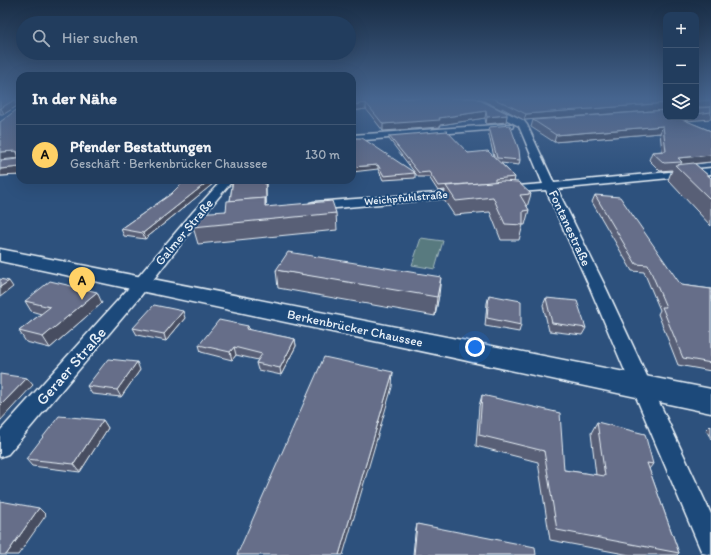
<!DOCTYPE html>
<html lang="de">
<head>
<meta charset="utf-8">
<style>
	:root { --surface:#223d5e; --page:#2e4867; --text:#f1f3f6; --muted:#a2aebc; --line:#3f5673; --accent:#ffd166 }
	body { margin:0; font-family:Itim,sans-serif; background:var(--page); color:var(--text) }
	.controls { position:absolute; right:12px; top:12px; display:grid; overflow:hidden; border-radius:8px; box-shadow:0 4px 16px #0002 }
	.controls button { width:36px; height:36px; display:grid; place-items:center; padding:0; border:0; border-bottom:1px solid var(--line); background:var(--surface); color:var(--text); font:20px sans-serif }
	.you { position:absolute; left:475px; top:347px; width:14px; height:14px; margin:-10px; border:3px solid #fff; border-radius:50%; background:#1a73e8; box-shadow:0 0 0 6px #1a73e833 }
	.badge { display:grid; place-items:center; width:26px; height:26px; border-radius:50%; background:var(--accent); color:#111; font-size:13px; font-weight:700 }
	.pin { position:absolute; translate:-50% -33px; filter:drop-shadow(0 1px 2px #0008) }
	.pin::after { content:''; position:absolute; top:21px; width:14px; height:12px; background:inherit; clip-path:polygon(0 0,100% 0,50% 100%) }
	.list { margin:0; padding:0; list-style:none }
	h2 { display:flex; justify-content:space-between; align-items:center; height:52px; margin:0; padding:0 16px; font-size:17px }
	h2 small { font-size:13px; font-weight:400; color:var(--muted) }
	.list li { display:grid; grid-template-columns:26px 1fr auto; gap:12px; align-items:center; box-sizing:border-box; height:60px; padding:0 16px; border-top:1px solid var(--line) }
	.list b { display:block; font-size:15px; white-space:nowrap }
	.list p { margin:0; font-size:13px; white-space:nowrap; color:var(--muted) }
	.list em { font-size:13px; font-style:normal; color:var(--muted) }
	.icon { flex:none; width:22px; height:22px; fill:none; stroke:currentColor; stroke-width:2; stroke-linecap:round; stroke-linejoin:round }
	.map { position:relative; flex:none; width:711px; height:555px; overflow:hidden }
	.search { position:absolute; background:var(--surface); box-shadow:0 4px 16px #0002; left:16px; top:16px; width:340px; height:44px; display:flex; align-items:center; gap:10px; box-sizing:border-box; padding:0 14px; border-radius:22px; color:var(--muted); font-size:15px }
	.panel { position:absolute; background:var(--surface); box-shadow:0 4px 16px #0002; left:16px; top:72px; width:340px; height:112px; border-radius:12px }
	.map>svg:first-child { display:block }
	.green { fill:#587a7f; stroke:#a0b6bc }
	.lines { fill:none; stroke-linecap:round; stroke-linejoin:round }
	.street-casing { stroke:#e8f1f8; stroke-width:3 }
	.secondary-casing { stroke:#e8f1f8; stroke-width:3 }
	.street { fill:#1f4a7a; fill-rule:evenodd }
	.secondary { fill:#1f4a7a; fill-rule:evenodd }
	.wall { fill:#585f76; stroke:#e8f1f8 }
	.shaded-wall { fill:#474d60; stroke:#e8f1f8 }
	.building { fill:#666e89; stroke:#e8f1f8 }
	.labels { text-anchor:middle; dominant-baseline:central; stroke-width:4; stroke-linejoin:round; paint-order:stroke }
	.far-street-label { font-size:11px; fill:#e8f1f8; stroke:#1f4a7a }
	.street-label { font-size:13px; fill:#e8f1f8; stroke:#1f4a7a }
	.near-street-label { font-size:16px; fill:#e8f1f8; stroke:#1f4a7a }
</style>
</head>
<body>
<div class="map">
<svg width="711" height="555" viewBox="0 0 711 555">
	<rect width="100%" height="100%" fill="#2d517d"/>
	<filter id="ink" filterUnits="userSpaceOnUse"><feTurbulence type="fractalNoise" baseFrequency=".025" numOctaves="2"/><feDisplacementMap in="SourceGraphic" scale="8" xChannelSelector="R" yChannelSelector="G"/><feConvolveMatrix kernelMatrix="1 2 1 2 8 2 1 2 1" color-interpolation-filters="sRGB"/></filter>
	<g filter="url(#ink)">
		<polygon class="green" points="421,238 443,241 435,269 412,265"/>
		<g class="lines">
			<defs>
				<g id="street">
					<polygon points="465,98 474,98 523,120 527,125 554,183 711,168 711,174 557,189 606,288 711,514 711,555 702,553 590,288 546,190 505,193 499,190 505,187 543,184 519,126"/>
					<polygon points="509,124 512,124 513,126 512,128 352,141 352,135"/>
					<polygon points="222,180 233,180 201,218 139,298 8,454 0,457 0,431 127,290 193,212"/>
					<polygon points="465,191 469,192 471,194 469,196 314,210 310,209 308,206 310,203 314,202"/>
				</g>
				<polygon id="secondary" points="0,249 711,389 711,413 0,261"/>
			</defs>
			<use href="#street" class="street-casing"/>
			<use href="#secondary" class="secondary-casing"/>
			<use href="#street" class="street"/>
			<use href="#secondary" class="secondary"/>
		</g>
		<g class="wall">
			<polygon points="0,98 20,98 20,175 0,176 18,159 18,158 0,159 19,108 19,106 17,106 4,114 0,114"/>
			<polygon points="352,98 475,98 507,115 506,122 486,124 485,118 440,125 440,127 383,131 366,109 352,111"/>
			<polygon points="478,98 666,98 666,110 524,120 502,108 502,110"/>
			<polygon points="696,98 711,98 711,107 699,107 699,108 711,107 711,119 686,121 711,131 711,162 695,164 711,178 711,226 668,180 672,170 660,171 649,160 652,152 662,151 660,133 554,142 531,127 533,120 666,117 696,117"/>
			<polygon points="489,127 520,160 519,165 501,163 515,177 514,182 531,194 527,207 529,210 525,225 523,225 519,240 501,240 490,212 454,215 444,200 445,190 438,191 429,177 418,177 415,173 415,178 383,180 378,169 352,138 415,173 389,139 389,136 468,153 494,157 488,131"/>
			<polygon points="185,180 220,180 217,184 214,183 145,239 124,236 121,229 171,194"/>
			<polygon points="230,180 268,180 266,183 266,204 265,204 266,207 336,213 337,230 198,244 193,227 226,211 230,201 232,185 231,185"/>
			<polygon points="595,195 681,285 711,289 711,371 678,365 658,314 660,310 644,272 632,271 592,202"/>
			<polygon points="276,270 439,295 435,316 278,288"/>
			<polygon points="489,295 521,325 519,332 485,326 487,303"/>
			<polygon points="546,298 586,328 582,335 549,331 543,305"/>
			<polygon points="25,301 102,303 50,348 26,342 19,331 41,314 31,311"/>
			<polygon points="185,318 166,341 137,335 133,328"/>
			<polygon points="248,326 249,330 295,339 296,346 281,375 258,370 256,363 258,360 236,355 232,360 201,352 199,345"/>
			<polygon points="140,370 121,397 92,394 87,386"/>
			<polygon points="482,395 564,470 596,475 591,433 597,422 653,464 649,469 679,553 677,555 630,555 550,540 538,462 476,446 479,406"/>
			<polygon points="103,420 108,428 80,472 32,466 26,459"/>
			<polygon points="711,425 711,439 706,430"/>
			<polygon points="417,524 536,555 413,555 415,534"/>
		</g>
		<g class="shaded-wall">
			<polygon points="14,100 17,106 4,114 1,108"/>
			<polygon points="366,103 366,109 352,111 352,105"/>
			<polygon points="666,103 666,110 524,120 526,114"/>
			<polygon points="486,111 485,118 440,125 440,127 383,131 383,124 439,118"/>
			<polygon points="507,115 506,122 486,124 487,117"/>
			<polygon points="663,126 660,133 554,142 556,135"/>
			<polygon points="16,151 20,158 0,160 0,152"/>
			<polygon points="711,155 711,162 680,165 682,162 678,158"/>
			<polygon points="378,165 378,169 352,172 352,167"/>
			<polygon points="20,167 20,175 0,176 0,169"/>
			<polygon points="210,180 213,180 214,183 145,239 143,233"/>
			<polygon points="216,180 220,180 217,184"/>
			<polygon points="265,180 268,180 266,183 266,204"/>
			<polygon points="441,277 439,295 435,316 437,297"/>
			<polygon points="9,281 13,287 0,297 0,287"/>
			<polygon points="97,292 102,303 50,348 43,337"/>
			<polygon points="183,311 185,318 166,341 164,334"/>
			<polygon points="295,339 296,346 281,375 280,368"/>
			<polygon points="234,347 236,355 232,360 230,352"/>
			<polygon points="137,362 140,370 121,397 117,390"/>
			<polygon points="393,372 392,387 343,555 339,555"/>
			<polygon points="27,378 33,385 0,421 0,406"/>
			<polygon points="103,420 108,428 80,472 74,464"/>
			<polygon points="39,508 46,515 18,555 6,555"/>
		</g>
		<g class="building">
			<polygon points="0,98 20,98 20,167 0,169 0,161 18,159 18,152 16,151 0,152 0,122 19,108 19,100 14,100 1,108 0,109"/>
			<polygon points="352,98 475,98 507,113 507,115 487,117 486,111 439,118 440,120 383,124 366,103 352,105"/>
			<polygon points="492,98 666,98 666,103 526,114 502,102 503,103"/>
			<polygon points="696,98 711,98 711,100 699,101 697,103 699,108 711,107 711,112 696,114"/>
			<polygon points="666,110 666,117 677,117 711,131 711,155 678,158 682,162 664,163 652,152 666,151 663,126 556,135 533,120"/>
			<polygon points="510,125 519,150 520,160 497,158 489,127"/>
			<polygon points="447,131 468,153 488,151 515,177 495,179 495,182 438,186 429,172 419,173 389,136"/>
			<polygon points="352,138 362,138 415,173 384,176 378,165 352,167"/>
			<polygon points="694,163 711,178 711,200 675,165"/>
			<polygon points="185,180 210,180 143,233 121,229 171,194"/>
			<polygon points="233,180 265,180 266,198 230,201"/>
			<polygon points="502,181 518,182 531,194 520,195 529,210 523,211 523,225 505,224 493,197 456,201 446,186"/>
			<polygon points="595,195 620,197 681,285 711,289 711,363 683,358 662,307 666,307 648,265 636,264"/>
			<polygon points="265,198 265,207 332,201 336,213 193,227 196,213 226,211 227,201"/>
			<polygon points="288,252 441,277 437,297 276,270"/>
			<polygon points="0,279 9,281 0,287"/>
			<polygon points="50,281 97,292 43,337 19,331 50,307 25,301"/>
			<polygon points="489,295 521,301 521,325 487,318"/>
			<polygon points="546,298 577,301 586,328 552,323"/>
			<polygon points="154,305 183,311 164,334 133,328"/>
			<polygon points="219,320 248,326 246,329 295,339 280,368 256,363 262,354 234,347 230,352 199,345"/>
			<polygon points="324,357 393,372 339,555 237,555"/>
			<polygon points="108,359 137,362 117,390 87,386"/>
			<polygon points="0,374 27,378 0,406"/>
			<polygon points="482,395 560,413 564,470 605,476 597,422 645,434 653,464 647,463 679,553 557,530 544,451 479,435"/>
			<polygon points="59,416 103,420 74,464 26,459"/>
			<polygon points="0,501 39,508 6,555 0,555"/>
			<polygon points="417,524 535,547 536,555 414,555"/>
		</g>
	</g>
	<linearGradient id="sky" x2="0" y2="1"><stop stop-color="#192d45"/><stop offset="0.56" stop-color="#46658f"/><stop offset="1" stop-color="#46658f" stop-opacity="0"/></linearGradient>
	<rect width="711" height="176" fill="url(#sky)"/>
	<g class="labels">
		<g class="far-street-label">
			<text transform="translate(406 198) rotate(-5)">Weichpfuhlstraße</text>
		</g>
		<g class="street-label">
			<text transform="translate(570 228) rotate(65)">Fontanestraße</text>
			<text transform="translate(184 232) rotate(-50)">Galmer Straße</text>
			<text transform="translate(355 328) rotate(12)">Berkenbrücker Chaussee</text>
		</g>
		<g class="near-street-label">
			<text transform="translate(71 366) rotate(-49)">Geraer Straße</text>
		</g>
	</g>
</svg>
<div class="controls">
<button>+</button>
<button>−</button>
<button><svg class="icon" aria-label="layers" viewBox="0 0 24 24"><path d="M12 4l9 5-9 5-9-5zM3 14l9 5 9-5"/></svg></button>
</div>
<div class="you"></div>
<div class="pin badge" style="left:82px;top:300px">A</div>
<div class="search"><svg class="icon" aria-label="search" viewBox="0 0 24 24"><circle cx="10" cy="10" r="6"/><path d="M15 15l6 6"/></svg>Hier suchen</div>
<section class="panel">
<h2>In der Nähe<small></small></h2>
<ul class="list">
<li><span class="badge">A</span><div><b>Pfender Bestattungen</b><p>Geschäft · Berkenbrücker Chaussee</p></div><em>130 m</em></li>
</ul>
</section>
</div>
</body>
</html>
